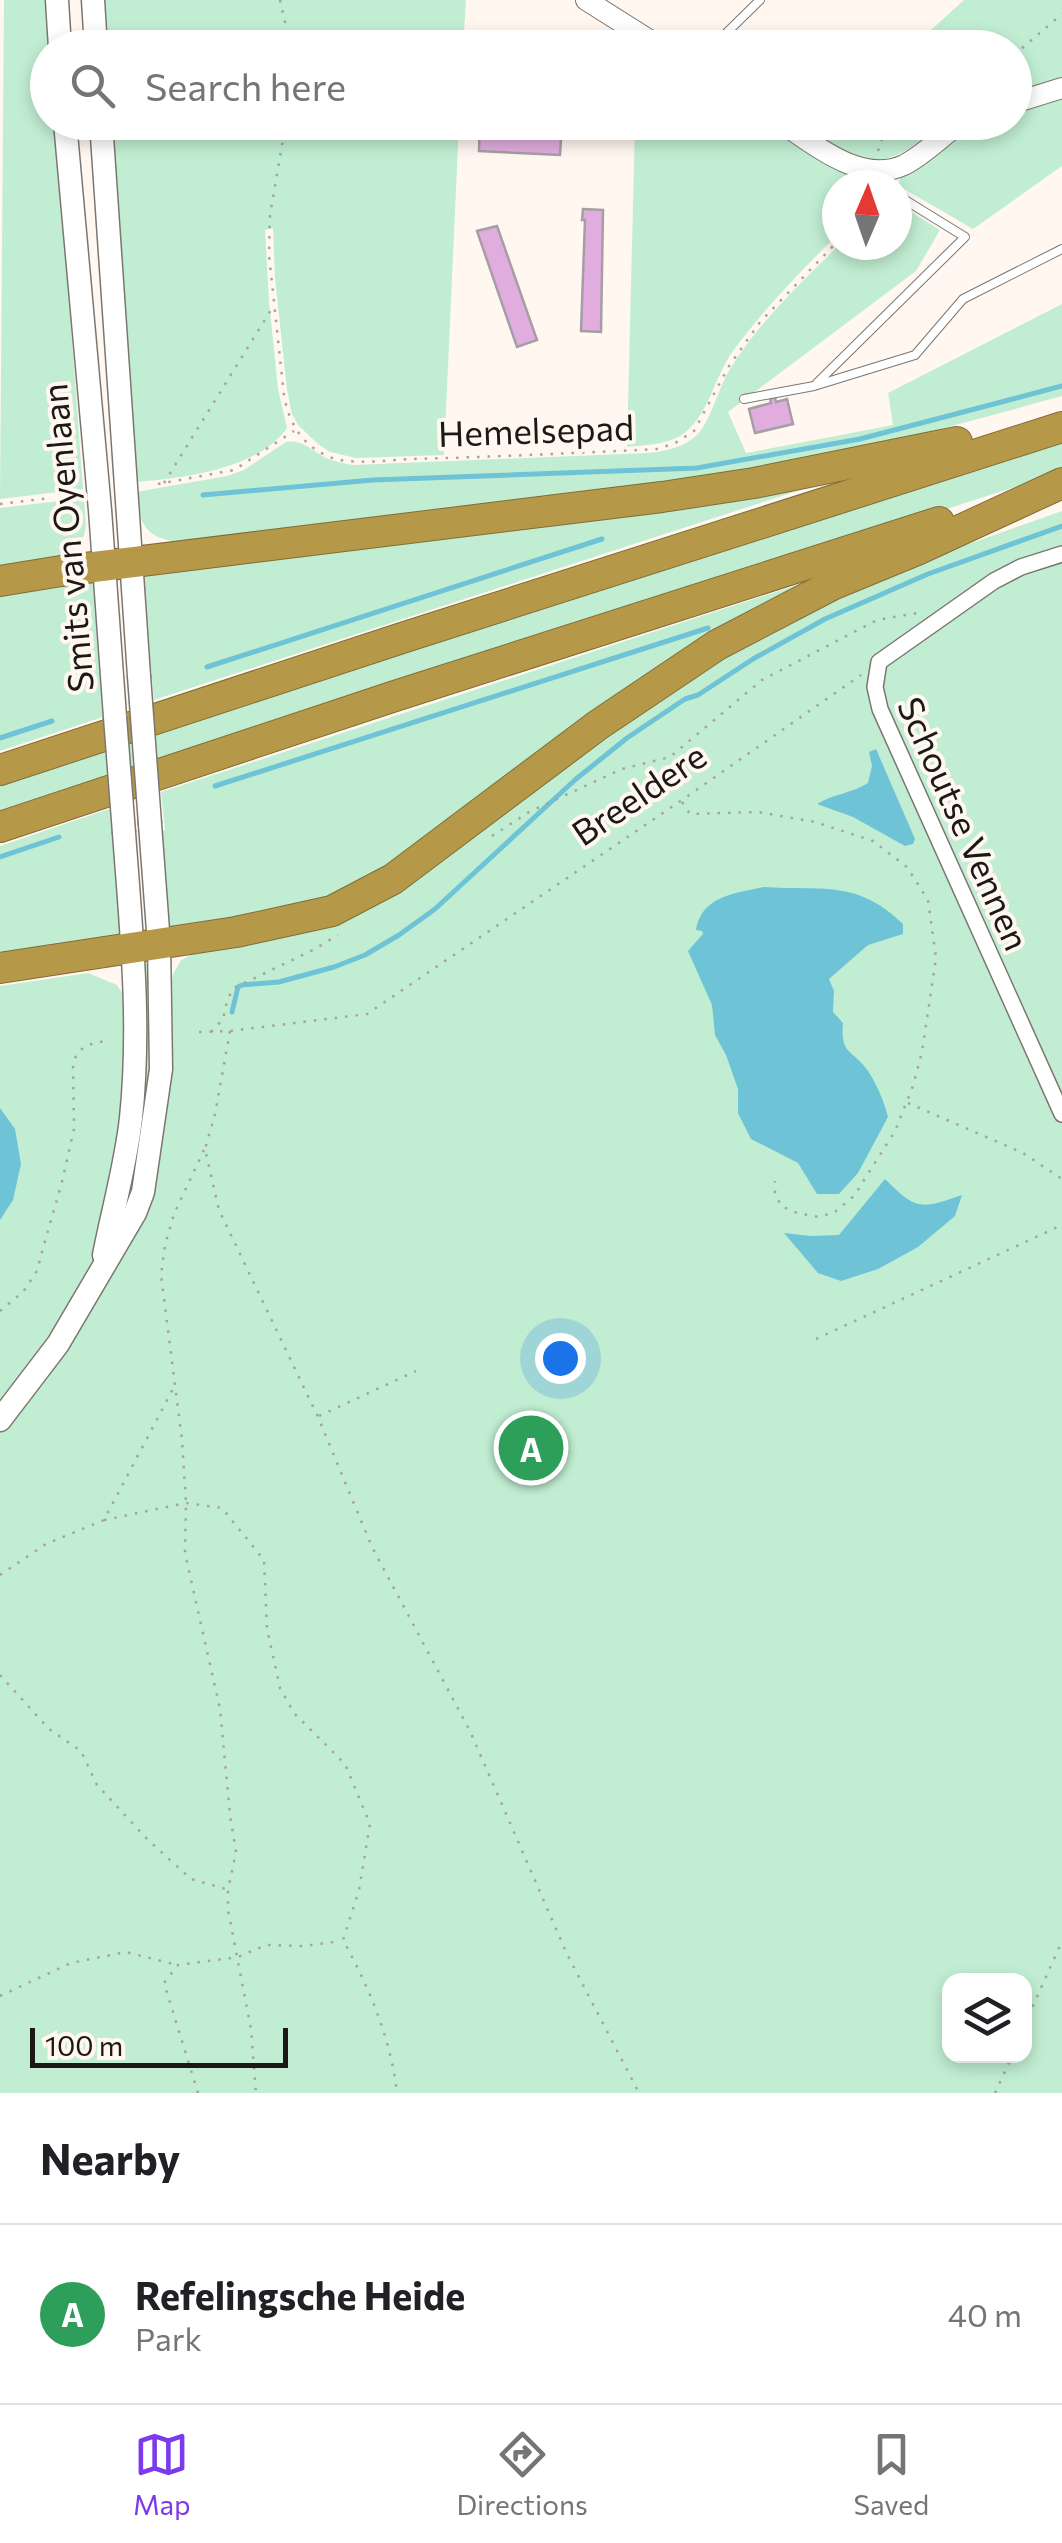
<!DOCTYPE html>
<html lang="en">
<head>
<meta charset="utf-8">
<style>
	:root { --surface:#fff; --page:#f6f6f6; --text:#202124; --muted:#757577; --line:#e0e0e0; --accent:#7c3aed }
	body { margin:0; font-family:Commissioner,sans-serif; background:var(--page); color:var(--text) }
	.controls { position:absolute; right:30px; bottom:30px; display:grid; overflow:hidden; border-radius:20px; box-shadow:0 5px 15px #0003 }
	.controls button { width:90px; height:90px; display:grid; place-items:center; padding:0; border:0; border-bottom:2px solid var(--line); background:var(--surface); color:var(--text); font:50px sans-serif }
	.compass { position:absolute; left:822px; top:170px; width:90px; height:90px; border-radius:50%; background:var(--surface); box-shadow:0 5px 15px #0003; rotate:2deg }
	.scale { position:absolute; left:30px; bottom:25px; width:258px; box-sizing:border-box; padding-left:10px; border:5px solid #1b1916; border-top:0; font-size:28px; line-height:35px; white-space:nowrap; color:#1b1916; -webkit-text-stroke:8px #fff7f0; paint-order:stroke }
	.you { position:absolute; left:560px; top:1358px; width:35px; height:35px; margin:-25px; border:8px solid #fff; border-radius:50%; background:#1a73e8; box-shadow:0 0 0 15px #1a73e833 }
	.badge { display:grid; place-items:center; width:65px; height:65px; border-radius:50%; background:var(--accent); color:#fff; font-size:32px; font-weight:700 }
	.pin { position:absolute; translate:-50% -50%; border:5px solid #fff; box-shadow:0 2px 10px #0006 }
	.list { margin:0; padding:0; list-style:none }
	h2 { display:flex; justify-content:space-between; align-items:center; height:130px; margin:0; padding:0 40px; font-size:42px }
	h2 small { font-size:32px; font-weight:400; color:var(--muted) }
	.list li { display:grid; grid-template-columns:65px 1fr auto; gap:30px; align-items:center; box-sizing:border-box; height:180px; padding:0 40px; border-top:2px solid var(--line) }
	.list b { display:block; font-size:38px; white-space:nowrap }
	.list p { margin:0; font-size:32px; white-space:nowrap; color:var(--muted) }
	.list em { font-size:32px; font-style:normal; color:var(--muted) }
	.icon { flex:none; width:55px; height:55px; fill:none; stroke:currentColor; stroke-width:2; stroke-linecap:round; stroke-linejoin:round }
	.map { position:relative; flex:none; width:1062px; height:2093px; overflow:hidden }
	.search { position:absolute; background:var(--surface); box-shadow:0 5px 15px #0003; left:30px; right:30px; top:30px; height:110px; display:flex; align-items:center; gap:25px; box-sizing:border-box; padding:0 35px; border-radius:55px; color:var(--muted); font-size:38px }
	.sheet { height:310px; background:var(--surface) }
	nav { display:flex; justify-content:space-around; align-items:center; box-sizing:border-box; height:140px; border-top:2px solid var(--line); background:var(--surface); font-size:28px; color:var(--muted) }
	nav a { display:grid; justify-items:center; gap:5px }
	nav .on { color:var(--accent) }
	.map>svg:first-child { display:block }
	.green { fill:#c1eed2; fill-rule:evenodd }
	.water { fill:#6ec3d7 }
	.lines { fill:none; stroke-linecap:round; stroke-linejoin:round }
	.stream { stroke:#6ec3d7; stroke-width:5 }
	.building { fill:#e0adde; stroke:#a59fa5; stroke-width:2.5 }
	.service-casing { stroke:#7c7670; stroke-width:10 }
	.minor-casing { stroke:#7c7670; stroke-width:18 }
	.tertiary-casing { stroke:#7c7670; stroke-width:22 }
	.secondary-casing { stroke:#7c7670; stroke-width:25 }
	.motorway-casing { stroke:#806c36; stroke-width:32 }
	.path { stroke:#a8a29d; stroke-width:2.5; stroke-dasharray:2.5 8; stroke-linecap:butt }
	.service { stroke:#fff; stroke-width:8 }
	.minor { stroke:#fff; stroke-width:15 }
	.tertiary { stroke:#fff; stroke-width:20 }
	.secondary { stroke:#fff; stroke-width:22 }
	.motorway { stroke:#b69948; stroke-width:30 }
	.secondary-bridge-casing { stroke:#7c7670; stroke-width:25; stroke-linecap:butt }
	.secondary-bridge { stroke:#fff; stroke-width:22 }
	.labels { text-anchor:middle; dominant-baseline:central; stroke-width:8; stroke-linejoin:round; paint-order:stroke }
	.street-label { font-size:35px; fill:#1b1916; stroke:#fff7f0 }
</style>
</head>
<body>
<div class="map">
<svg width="1062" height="2093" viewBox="0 0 1062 2093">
	<rect width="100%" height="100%" fill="#fff7f0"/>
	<g class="green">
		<polygon points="4,0 48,0 51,47 48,48 48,122 56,123 83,489 0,499"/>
		<polygon points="103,0 466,0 463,47 106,47"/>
		<polygon points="964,0 1062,0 1062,80 1015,94 1014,48 911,48"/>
		<polygon points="1062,96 1062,166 973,229 899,186 900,177 963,130 978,123 1014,122 1015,111"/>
		<path d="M111 123H459L444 455 356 458 330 452 318 444 298 425 292 414 287 390 275 278 273 228 265 230 269 301 278 389 287 428C259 469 181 479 135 482Z"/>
		<path d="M635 123H761L824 162 854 176 859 181V185H837V235C800 272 764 309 733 351 714 377 708 419 680 436 663 445 645 445 627 447Z"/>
		<path d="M826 123H945C920 141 890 169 856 158 841 153 826 142 813 134Z"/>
		<path d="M897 203 940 230 916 271 728 412 746 453 893 425 888 393 1062 304V396C958 425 852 453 745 471 558 501 369 519 182 542 147 540 138 524 136 492L227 476 244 470 286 442C303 439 312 451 326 458 335 462 344 463 353 465L648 453C666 451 686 447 699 433 713 415 718 388 730 369 759 322 800 284 839 245H897Z"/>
		<polygon points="1062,436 1062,472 522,645 0,817 0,779"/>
		<polygon points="874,466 154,700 141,574"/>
		<path d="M84 498C84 508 87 521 85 531 79 565 26 563 0 568V508Z"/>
		<path d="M1062 511V547L1000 569 969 591 1000 584 1062 558V2093H0V986L88 973 117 985 124 996 141 963 149 964 171 985 173 974 181 960 198 951 275 939 335 924 704 668 781 625 863 586 915 563ZM950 1980H1024V2056H950Z"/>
		<polygon points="862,564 336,903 184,930 167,927 160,831 165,830 161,792"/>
		<polygon points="94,577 106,716 0,751 0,590"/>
		<polygon points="112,808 125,938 0,958 0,846"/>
	</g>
	<g class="water">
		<path d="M876 749 915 839 913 844 905 846 853 817 817 804C833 794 850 794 868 783L872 766 869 752Z"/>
		<path d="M764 887C821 891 857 879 903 924V934L868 945 829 979 834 991 833 1012 843 1023C840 1056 853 1049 868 1071 877 1085 884 1101 888 1117L858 1173 839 1194H817L798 1163 751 1139 738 1113V1089L726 1055 715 1035 712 1005 688 951 703 934 702 931 696 930C701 896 736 893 764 887Z"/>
		<polygon points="0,1108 15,1129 21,1164 13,1200 0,1220"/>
		<path d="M885 1179C917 1211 921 1209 962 1195L955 1216 918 1247 878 1269 841 1281 818 1273 784 1233 811 1236 839 1235Z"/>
	</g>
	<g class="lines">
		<g class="stream">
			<polyline points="203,495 373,480 697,468 860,439 1062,386"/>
			<polyline points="207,667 602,539"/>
			<polyline points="0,738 52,721"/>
			<polyline points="215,786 708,628"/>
			<polyline points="0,857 59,837"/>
			<polyline points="232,1012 238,987 242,985 279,982 334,967 365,955 399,935 435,909 576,779 627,738 685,699 698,695 753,659 825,619 928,574 1062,526"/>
		</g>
	</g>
	<g class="building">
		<polygon points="480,122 562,122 560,155 479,151"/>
		<polygon points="583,209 603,210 601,332 581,331 585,220 582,220"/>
		<polygon points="497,226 537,340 517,347 477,231"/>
		<polygon points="775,397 776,402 787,399 793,424 755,433 749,409 771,403 770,398"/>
	</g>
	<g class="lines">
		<defs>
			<g id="service">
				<polyline points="711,48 760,0"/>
				<polyline points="817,383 965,237 897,195"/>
				<polyline points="744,399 814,386 915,355 963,299 1062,249"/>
			</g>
			<polyline id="minor" points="1062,554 1021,567 994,581 879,662 875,687 880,709 1062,1114"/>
			<g id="tertiary">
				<polyline points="586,0 662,48"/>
				<polyline points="1014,103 1062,88"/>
				<path d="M780 122C814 144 861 185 904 165 924 155 943 135 962 122"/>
			</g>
			<g id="secondary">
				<polyline points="57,0 60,48"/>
				<polyline points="93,0 96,48"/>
				<polyline points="65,122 100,510 115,717"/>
				<polyline points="101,122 139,676"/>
				<path d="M104 1255C113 1209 126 1164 131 1118 141 1023 131 928 124 833"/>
				<polyline points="0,1420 58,1344 135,1213 143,1192 161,1069 159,944 150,824"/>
			</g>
			<g id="motorway">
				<polyline points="0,581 61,571 662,497 754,483 957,442"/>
				<polyline points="0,770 405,637 1062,427"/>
				<polyline points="0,827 395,696 939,522"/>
				<polyline points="0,968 236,932 332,911 393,879 598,725 717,645 832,585 917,550 1062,483"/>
			</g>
		</defs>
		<use href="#service" class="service-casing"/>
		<use href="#minor" class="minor-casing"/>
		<use href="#tertiary" class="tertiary-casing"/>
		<use href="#secondary" class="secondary-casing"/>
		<use href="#motorway" class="motorway-casing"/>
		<g class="path">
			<polyline points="280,0 291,48"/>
			<polyline points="1014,55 1062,14"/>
			<path d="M286 122 270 215 269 255 284 396C289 422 301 444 327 456 350 466 386 460 411 459 493 457 575 453 658 449L677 442 694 431 729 366 760 322 837 242"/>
			<polyline points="878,151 882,139 892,122"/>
			<polyline points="164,483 274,305"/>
			<polyline points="158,484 234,470 294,431"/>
			<polyline points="0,504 50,498"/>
			<polyline points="682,802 690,814 758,812 815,822 873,841 907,867 928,900 936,958 922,1052 913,1086 895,1131 854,1196 835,1212 819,1217 797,1213 781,1206 775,1193 775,1181"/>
			<polyline points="492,836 529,812 622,769 670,757 762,680 877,620 918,613"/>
			<polyline points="230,1031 215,1114 205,1149 219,1210 318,1417 372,1547 470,1731 567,1954 639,2093"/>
			<polyline points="199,1032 230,1031 367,1014 682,800 861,675"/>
			<polyline points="211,1032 224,1018 224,1011 232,989 313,950 338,935"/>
			<polyline points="908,1103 1023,1153 1062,1179"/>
			<polyline points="204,1150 174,1214 165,1245 161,1275 182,1440 186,1503 185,1553 220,1709 230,1815 236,1852 228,1890 228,1910 251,2029 256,2093"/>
			<path d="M0 1311 23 1292 37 1271 43 1248 62 1182 74 1129 73 1063C79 1046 90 1043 107 1041"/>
			<polyline points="816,1339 1062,1225"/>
			<polyline points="319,1416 416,1371"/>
			<path d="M104 1520 186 1503 222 1508 264 1560 267 1629 280 1688 294 1713 345 1764 370 1824 359 1890 343 1940C369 1987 391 2039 397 2093"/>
			<polyline points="0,1575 46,1544 104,1520 174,1387"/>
			<polyline points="0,1675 49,1729 81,1751 97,1785 147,1839 191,1879 226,1889"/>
			<polyline points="0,1996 71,1963 126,1952 177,1965"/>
			<polyline points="1024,2026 1062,1941"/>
			<polyline points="198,2093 164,1983 178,1965 238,1957 266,1945 304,1946 341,1941"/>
			<polyline points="995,2093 1012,2056"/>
		</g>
		<use href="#service" class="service"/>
		<use href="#minor" class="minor"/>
		<use href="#tertiary" class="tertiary"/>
		<use href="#secondary" class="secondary"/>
		<use href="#motorway" class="motorway"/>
		<defs>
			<g id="secondary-bridge">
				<polyline points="139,676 150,824"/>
				<polyline points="115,717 124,833"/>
			</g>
		</defs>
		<use href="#secondary-bridge" class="secondary-bridge-casing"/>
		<use href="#secondary-bridge" class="secondary-bridge"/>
	</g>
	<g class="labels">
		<g class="street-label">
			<text transform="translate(536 429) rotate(-2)">Hemelsepad</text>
			<text transform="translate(66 538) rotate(-95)">Smits van Oyenlaan</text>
			<text transform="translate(638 793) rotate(-34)">Breeldere</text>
			<text transform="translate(965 823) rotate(66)">Schoutse Vennen</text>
		</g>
	</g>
</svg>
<div class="controls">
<button><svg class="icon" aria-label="layers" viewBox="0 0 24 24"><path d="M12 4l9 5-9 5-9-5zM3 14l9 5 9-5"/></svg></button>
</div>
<svg class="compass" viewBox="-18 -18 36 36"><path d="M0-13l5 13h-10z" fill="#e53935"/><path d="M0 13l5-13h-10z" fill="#757577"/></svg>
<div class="scale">100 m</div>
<div class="you"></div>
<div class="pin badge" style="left:531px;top:1448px;background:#2e9e5b">A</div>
<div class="search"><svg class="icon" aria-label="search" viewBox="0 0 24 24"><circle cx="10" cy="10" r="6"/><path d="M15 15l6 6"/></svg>Search here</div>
</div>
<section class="sheet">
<h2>Nearby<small></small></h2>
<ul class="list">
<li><span class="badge" style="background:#2e9e5b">A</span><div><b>Refelingsche Heide</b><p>Park</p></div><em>40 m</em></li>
</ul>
</section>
<nav>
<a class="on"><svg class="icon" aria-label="map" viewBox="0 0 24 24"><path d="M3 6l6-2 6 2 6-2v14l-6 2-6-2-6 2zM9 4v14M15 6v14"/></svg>Map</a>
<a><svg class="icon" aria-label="directions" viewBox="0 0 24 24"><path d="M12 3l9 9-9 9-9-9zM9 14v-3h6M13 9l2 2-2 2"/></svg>Directions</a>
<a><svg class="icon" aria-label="saved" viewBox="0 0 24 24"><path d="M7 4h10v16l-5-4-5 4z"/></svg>Saved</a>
</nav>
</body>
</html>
